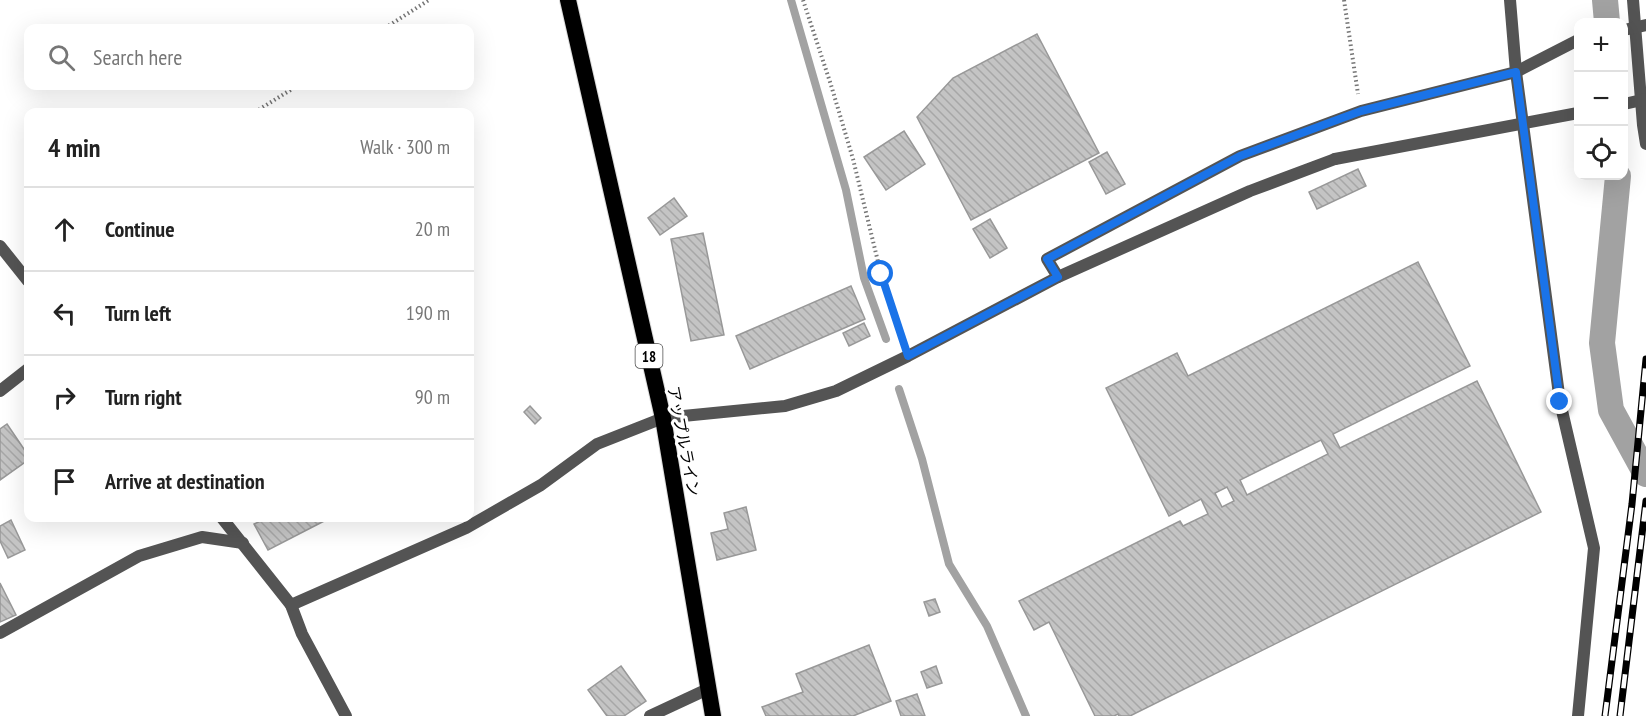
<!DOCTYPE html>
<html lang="en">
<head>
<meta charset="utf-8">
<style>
	:root { --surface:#fff; --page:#f2f2f2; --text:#222; --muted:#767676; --line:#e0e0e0 }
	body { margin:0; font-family:"PT Sans Narrow","Noto Sans JP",sans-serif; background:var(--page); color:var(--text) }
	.controls { position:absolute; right:18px; top:18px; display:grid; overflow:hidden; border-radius:12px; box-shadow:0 6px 24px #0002 }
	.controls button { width:54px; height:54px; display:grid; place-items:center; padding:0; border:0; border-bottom:2px solid var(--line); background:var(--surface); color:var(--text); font:30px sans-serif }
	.stop { position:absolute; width:18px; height:18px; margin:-14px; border:4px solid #1a73e8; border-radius:50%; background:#fff }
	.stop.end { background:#1a73e8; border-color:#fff; box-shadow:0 2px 6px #0008 }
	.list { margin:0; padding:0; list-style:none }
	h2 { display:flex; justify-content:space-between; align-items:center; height:78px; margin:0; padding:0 24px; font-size:26px }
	h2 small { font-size:20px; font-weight:400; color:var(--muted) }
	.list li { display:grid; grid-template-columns:39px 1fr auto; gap:18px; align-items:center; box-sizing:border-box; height:84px; padding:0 24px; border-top:2px solid var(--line) }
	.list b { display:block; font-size:22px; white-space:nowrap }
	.list em { font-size:20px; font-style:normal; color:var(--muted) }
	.icon { flex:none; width:33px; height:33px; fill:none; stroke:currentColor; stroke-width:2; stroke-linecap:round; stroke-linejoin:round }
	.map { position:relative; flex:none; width:1646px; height:716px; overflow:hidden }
	.search { position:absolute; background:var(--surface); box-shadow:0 6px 24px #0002; left:24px; top:24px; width:450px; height:66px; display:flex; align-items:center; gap:15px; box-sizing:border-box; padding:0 21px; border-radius:12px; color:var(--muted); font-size:22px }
	.panel { position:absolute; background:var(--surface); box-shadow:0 6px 24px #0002; left:24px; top:108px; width:450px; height:414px; border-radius:12px }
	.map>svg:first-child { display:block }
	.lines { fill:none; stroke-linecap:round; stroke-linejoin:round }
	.stream { stroke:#a2a2a2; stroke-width:8 }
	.canal { stroke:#a2a2a2; stroke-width:26 }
	.building { fill:url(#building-back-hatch); stroke:#989898; stroke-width:1.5; fill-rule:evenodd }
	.trunk-casing { stroke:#dbdbdb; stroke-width:18 }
	.path { stroke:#767676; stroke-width:4; stroke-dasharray:1.5 3; stroke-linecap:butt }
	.service { stroke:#545454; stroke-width:12 }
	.minor { stroke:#545454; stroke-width:12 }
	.tertiary { stroke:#545454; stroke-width:12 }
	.trunk { stroke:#000; stroke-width:16 }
	.rail-casing { stroke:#000; stroke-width:7 }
	.rail { stroke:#fff; stroke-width:4.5; stroke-dasharray:14; stroke-linecap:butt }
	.tertiary-bridge { stroke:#545454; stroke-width:12 }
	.route { stroke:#1a73e8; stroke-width:8 }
	.labels { text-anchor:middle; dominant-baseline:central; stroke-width:6; stroke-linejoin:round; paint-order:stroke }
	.shield { fill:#fff; stroke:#4c4c4c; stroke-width:1.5 }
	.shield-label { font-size:15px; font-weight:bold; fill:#000 }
	.street-label { font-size:16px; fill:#000; stroke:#fff }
</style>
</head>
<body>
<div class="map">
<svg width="1646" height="716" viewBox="0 0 1646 716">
	<defs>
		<pattern id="building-back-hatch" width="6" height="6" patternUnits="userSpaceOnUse" patternTransform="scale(1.5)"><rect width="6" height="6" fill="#c4c4c4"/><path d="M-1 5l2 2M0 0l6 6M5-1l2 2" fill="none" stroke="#a7a7a7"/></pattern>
	</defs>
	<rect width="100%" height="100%" fill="#fff"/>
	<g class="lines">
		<g class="stream">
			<polyline points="791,0 846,190 864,278 886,339"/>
			<polyline points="899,389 922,459 949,564 987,626 1026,716"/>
		</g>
		<g class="canal">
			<polyline points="1605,0 1607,22"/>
			<polyline points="1618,176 1602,343 1611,410 1646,474"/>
		</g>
	</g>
	<g class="building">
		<polygon points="1037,34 1099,153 971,220 917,117 953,78"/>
		<polygon points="904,131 925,164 886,190 864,157"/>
		<polygon points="1107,152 1125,184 1106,194 1089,162"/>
		<polygon points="1358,169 1366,186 1317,209 1309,192"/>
		<polygon points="674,198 687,216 660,235 648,218"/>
		<polygon points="990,219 1007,248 990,258 973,229"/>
		<polygon points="703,233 724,335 691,341 671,239"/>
		<path d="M1418 262 1470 366 1333 434 1340 448 1477 381 1541 512 1130 716H1119L1118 714 1114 716H1095L1049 622 1034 630 1019 601 1180 521 1183 526 1208 514 1201 499 1169 516 1106 388 1177 353 1188 376ZM1321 440 1328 454 1247 495 1240 480ZM1227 487 1234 501 1222 507 1215 493Z"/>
		<polygon points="851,286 865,319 750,369 736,336"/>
		<polygon points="864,323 870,336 849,346 843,333"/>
		<polygon points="530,406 541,418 535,424 524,412"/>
		<polygon points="7,424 28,455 28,460 0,480 0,429"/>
		<polygon points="746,507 756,550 717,560 711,533 728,529 724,513"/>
		<polygon points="267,518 330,518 268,550 254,524"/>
		<polygon points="11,520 25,550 8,558 0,541 0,526"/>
		<polygon points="0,583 16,615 0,622"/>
		<polygon points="935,599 940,612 929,616 924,602"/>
		<polygon points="869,645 891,701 853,716 766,716 762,707 803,692 796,674"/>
		<polygon points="621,666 646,701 624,716 607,716 588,690"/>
		<polygon points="936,666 942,683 927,688 921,672"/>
		<polygon points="917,694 925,716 901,716 896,701"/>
	</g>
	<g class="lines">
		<defs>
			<polyline id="trunk" points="568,0 663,418 713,716"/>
		</defs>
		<use href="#trunk" class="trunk-casing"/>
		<g class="path">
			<polyline points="803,0 831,85 853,159 881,274 903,341"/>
			<polyline points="1344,0 1358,94"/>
			<polyline points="385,28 429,0"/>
			<polyline points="255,112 297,86"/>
		</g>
		<g class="service">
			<polyline points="0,391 28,369"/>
			<polyline points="650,716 710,688"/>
		</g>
		<g class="minor">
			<polyline points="1633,0 1643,125 1646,144"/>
			<polyline points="1624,30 1646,25"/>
			<polyline points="0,246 28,281"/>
			<polyline points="1058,277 1047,259 1240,156 1361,111 1516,72 1578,40"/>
			<polyline points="222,518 291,605 302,634 346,716"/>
			<polyline points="291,605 466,528 541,485 597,444 663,418"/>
			<polyline points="0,633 139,556 202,537 243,543"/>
		</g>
		<g class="tertiary">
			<polyline points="1510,0 1516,72 1560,402 1594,548 1578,716"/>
			<polyline points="663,418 785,406 836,391 908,356 1058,277 1250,191 1335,159"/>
		</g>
		<use href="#trunk" class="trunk"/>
		<defs>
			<g id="rail">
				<polyline points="1605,716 1632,504 1646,359"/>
				<polyline points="1620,716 1646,501"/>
			</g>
		</defs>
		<use href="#rail" class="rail-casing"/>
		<use href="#rail" class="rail"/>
		<g class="tertiary-bridge">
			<polyline points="1624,104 1646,99"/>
			<polyline points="1335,159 1578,113"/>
		</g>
	</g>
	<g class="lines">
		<polyline class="route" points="881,274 908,356 1058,277 1047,259 1240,156 1361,111 1516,72 1560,402"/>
	</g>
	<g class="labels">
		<rect class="shield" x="635.5" y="344" width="27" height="24" rx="4.5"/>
		<g class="shield-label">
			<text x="649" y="356">18</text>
		</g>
		<g class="street-label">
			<text transform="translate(684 441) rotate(79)">アップルライン</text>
		</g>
	</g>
</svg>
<div class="controls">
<button>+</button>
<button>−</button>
<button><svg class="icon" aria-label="locate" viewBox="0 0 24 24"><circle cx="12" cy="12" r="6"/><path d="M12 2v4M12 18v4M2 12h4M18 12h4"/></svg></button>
</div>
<div class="stop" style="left:881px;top:274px"></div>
<div class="stop end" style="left:1560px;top:402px"></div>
<div class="search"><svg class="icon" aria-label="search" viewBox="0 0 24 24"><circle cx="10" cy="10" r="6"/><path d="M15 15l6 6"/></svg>Search here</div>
<section class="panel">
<h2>4 min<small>Walk · 300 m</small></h2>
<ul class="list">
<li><svg class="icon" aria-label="ahead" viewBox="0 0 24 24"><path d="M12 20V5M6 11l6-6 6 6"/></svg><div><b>Continue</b></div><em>20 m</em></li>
<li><svg class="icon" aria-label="left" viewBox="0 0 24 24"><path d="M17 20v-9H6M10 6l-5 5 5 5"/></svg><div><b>Turn left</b></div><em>190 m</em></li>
<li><svg class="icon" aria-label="right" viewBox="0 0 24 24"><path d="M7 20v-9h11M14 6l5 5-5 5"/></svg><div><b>Turn right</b></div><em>90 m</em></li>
<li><svg class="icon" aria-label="arrive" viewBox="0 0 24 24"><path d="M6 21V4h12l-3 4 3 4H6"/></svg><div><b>Arrive at destination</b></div></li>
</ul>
</section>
</div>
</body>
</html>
